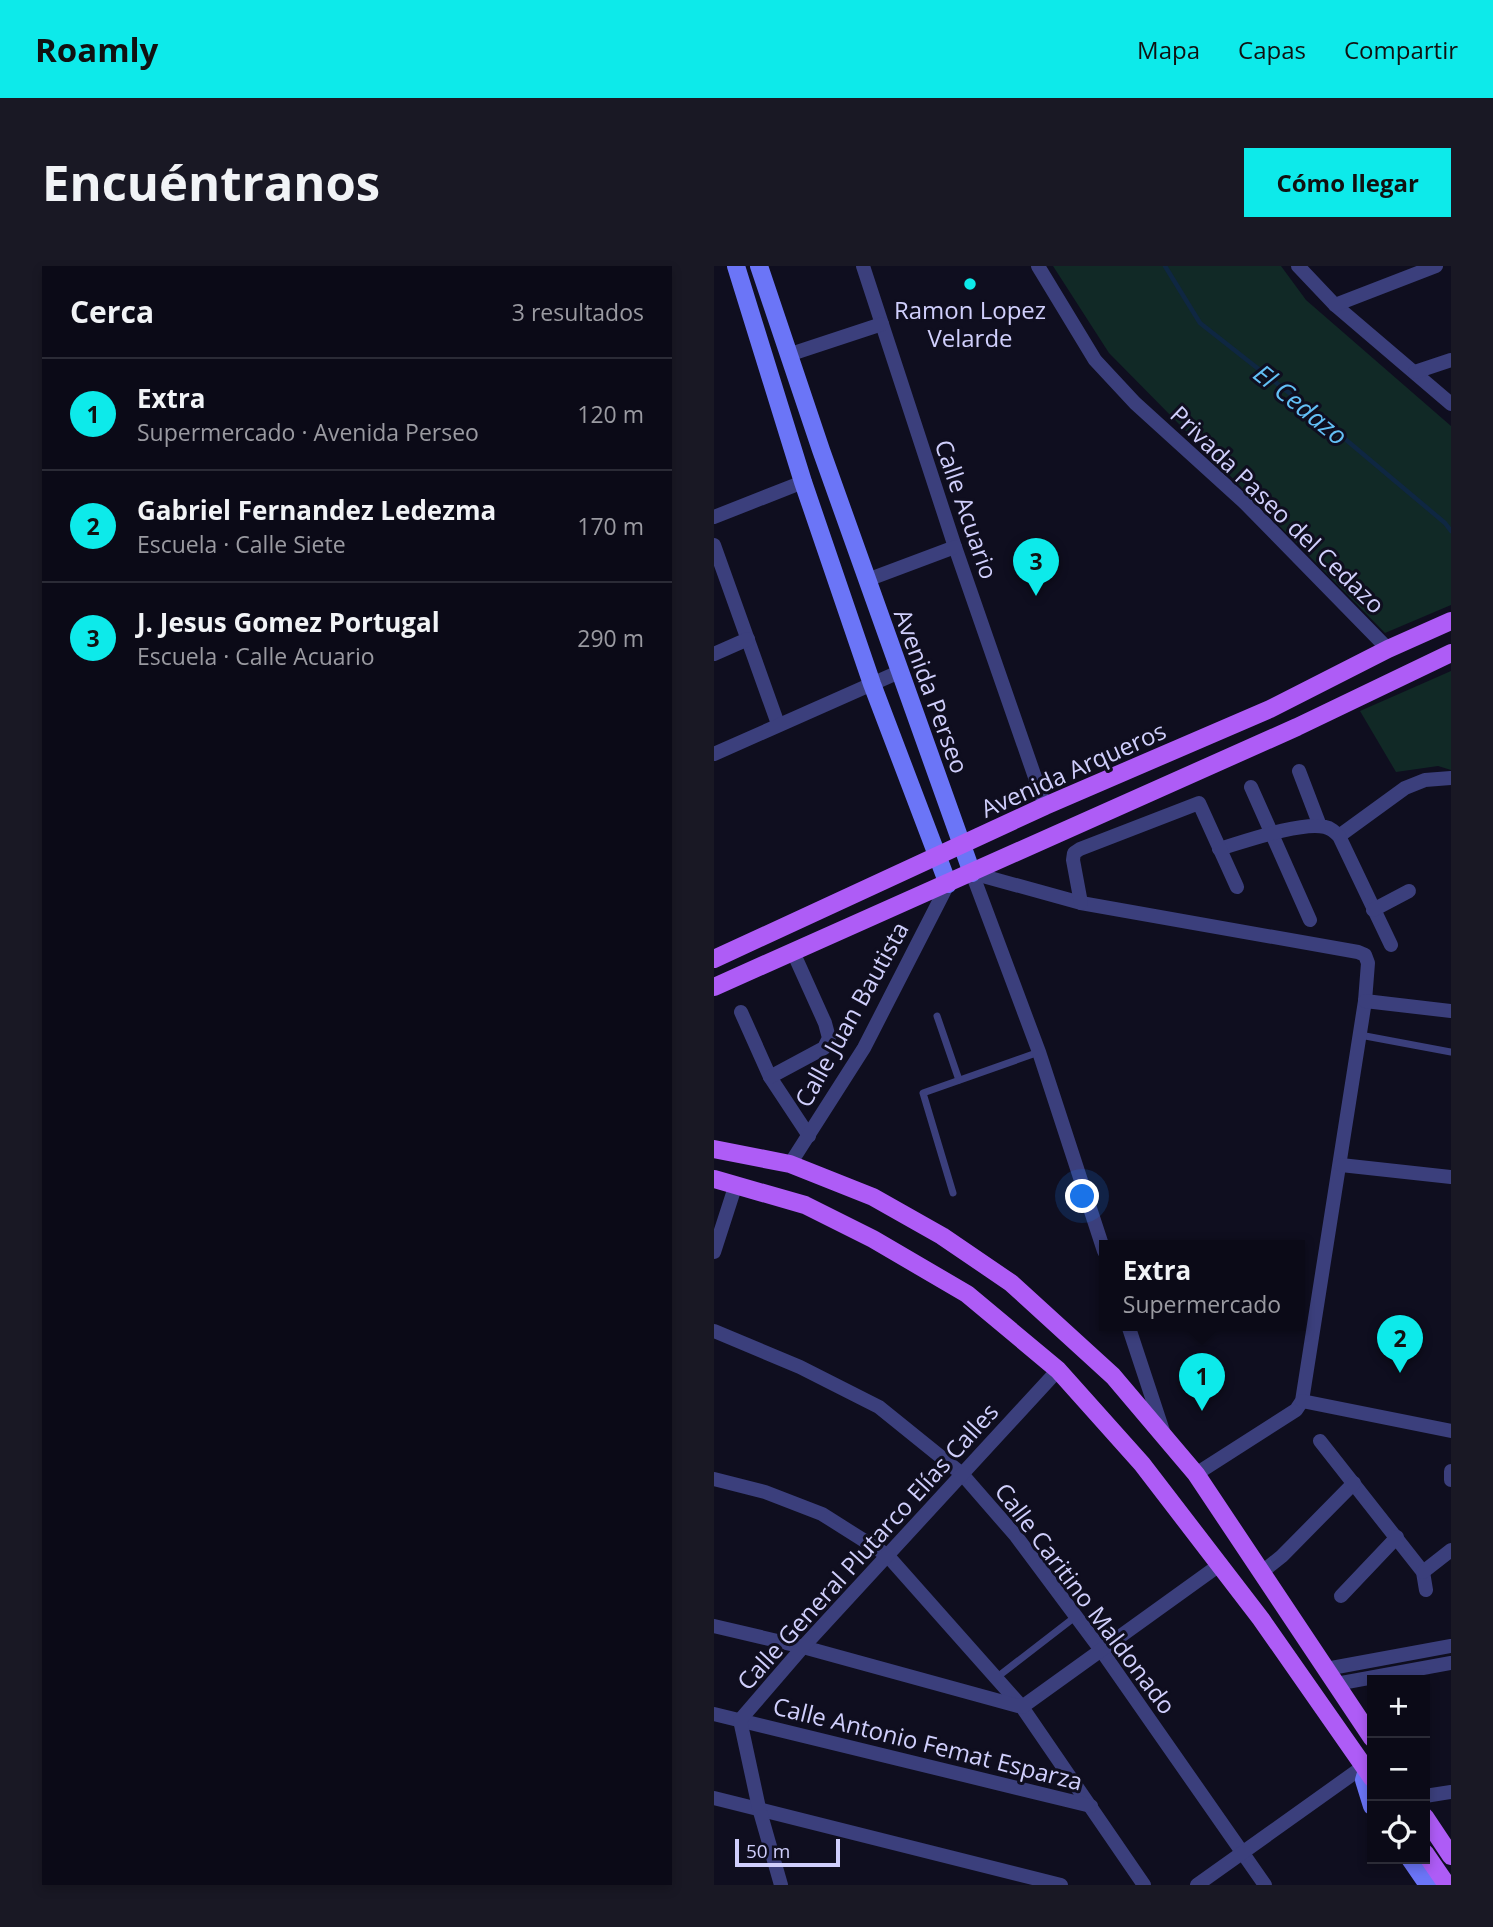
<!DOCTYPE html>
<html lang="es">
<head>
<meta charset="utf-8">
<style>
	:root { --surface:#0b0a17; --page:#191824; --text:#f1f3f6; --muted:#9a9aa1; --line:#2b2b36; --accent:#0deaea }
	body { margin:0; font-family:"Open Sans",sans-serif; background:var(--page); color:var(--text) }
	.controls { position:absolute; right:21px; bottom:21px; display:grid; overflow:hidden; border-radius:0px; box-shadow:0 4px 10px #0003 }
	.controls button { width:63px; height:63px; display:grid; place-items:center; padding:0; border:0; border-bottom:2px solid var(--line); background:var(--surface); color:var(--text); font:35px sans-serif }
	.scale { position:absolute; left:21px; bottom:18px; width:105px; box-sizing:border-box; padding-left:7px; border:4px solid #d0cffc; border-top:0; font-size:19px; line-height:24px; white-space:nowrap; color:#d0cffc; -webkit-text-stroke:5px #0f0e1f; paint-order:stroke }
	.you { position:absolute; left:369px; top:931px; width:24px; height:24px; margin:-18px; border:5px solid #fff; border-radius:50%; background:#1a73e8; box-shadow:0 0 0 10px #1a73e833 }
	.badge { display:grid; place-items:center; width:46px; height:46px; border-radius:50%; background:var(--accent); color:#111; font-size:23px; font-weight:700 }
	.pin { position:absolute; translate:-50% -58px; filter:drop-shadow(0 2px 4px #0008) }
	.pin::after { content:''; position:absolute; top:37px; width:24px; height:21px; background:inherit; clip-path:polygon(0 0,100% 0,50% 100%) }
	.popup { position:absolute; left:385px; top:974px; width:206px; height:91px; box-sizing:border-box; display:grid; place-content:center; border-radius:0px; background:var(--surface); filter:drop-shadow(0 2px 5px #0005); font-size:23px; white-space:nowrap; color:var(--muted) }
	.popup b { font-size:26px; color:var(--text) }
	.popup::after { content:''; position:absolute; left:50%; top:100%; margin-left:-14px; border:14px solid transparent; border-top-color:var(--surface) }
	.list { margin:0; padding:0; list-style:none }
	h2 { display:flex; justify-content:space-between; align-items:center; height:91px; margin:0; padding:0 28px; font-size:30px }
	h2 small { font-size:23px; font-weight:400; color:var(--muted) }
	.list li { display:grid; grid-template-columns:46px 1fr auto; gap:21px; align-items:center; box-sizing:border-box; height:112px; padding:0 28px; border-top:2px solid var(--line) }
	.list b { display:block; font-size:26px; white-space:nowrap }
	.list p { margin:0; font-size:23px; white-space:nowrap; color:var(--muted) }
	.list em { font-size:23px; font-style:normal; color:var(--muted) }
	.icon { flex:none; width:38px; height:38px; fill:none; stroke:currentColor; stroke-width:2; stroke-linecap:round; stroke-linejoin:round }
	.map { position:relative; flex:none; width:737px; height:1619px; overflow:hidden; border-radius:0px }
	header { display:flex; align-items:center; gap:42px; box-sizing:border-box; height:98px; padding:0 35px; background:var(--accent); color:#111 }
	header strong { font-size:33px }
	nav { display:flex; gap:38px; margin-inline-start:auto; font-size:24px }
	.intro { display:flex; align-items:center; justify-content:space-between; box-sizing:border-box; height:168px; padding:0 42px }
	h1 { margin:0; font-size:49px }
	.button { padding:18px 32px; border-radius:0px; background:var(--accent); color:#111; font-size:24px; font-weight:700 }
	main { display:flex; gap:42px; padding:0 42px }
	aside { flex:1; background:var(--surface); border-radius:0px; box-shadow:0 4px 10px #0003 }
	.map>svg:first-child { display:block }
	.green { fill:#112926 }
	.lines { fill:none; stroke-linecap:round; stroke-linejoin:round }
	.stream { stroke:#0f2742; stroke-width:4.5 }
	.lane { stroke:#3b3f7c; stroke-width:7 }
	.street { stroke:#3b3f7c; stroke-width:14 }
	.secondary { stroke:#6b75f7; stroke-width:18 }
	.primary { stroke:#ae5cf6; stroke-width:18 }
	.poi-dot { fill:#0deaea; stroke:#0f0e1f; stroke-width:2.5 }
	.labels { text-anchor:middle; dominant-baseline:central; stroke-width:6; stroke-linejoin:round; paint-order:stroke }
	.poi-label { font-size:24px; fill:#d0cffc; stroke:#0f0e1f }
	.street-label { font-size:24px; fill:#d0cffc; stroke:#0f0e1f }
	.water-label { font-size:26px; font-style:italic; fill:#63c0f6; stroke:#0f0e1f }
</style>
</head>
<body>
<header>
<strong>Roamly</strong>
<nav><a>Mapa</a><a>Capas</a><a>Compartir</a></nav>
</header>
<div class="intro"><h1>Encuéntranos</h1><a class="button">Cómo llegar</a></div>
<main>
<aside>
<h2>Cerca<small>3 resultados</small></h2>
<ul class="list">
<li><span class="badge">1</span><div><b>Extra</b><p>Supermercado · Avenida Perseo</p></div><em>120 m</em></li>
<li><span class="badge">2</span><div><b>Gabriel Fernandez Ledezma</b><p>Escuela · Calle Siete</p></div><em>170 m</em></li>
<li><span class="badge">3</span><div><b>J. Jesus Gomez Portugal</b><p>Escuela · Calle Acuario</p></div><em>290 m</em></li>
</ul>
</aside>
<div class="map">
<svg width="737" height="1619" viewBox="0 0 737 1619">
	<rect width="100%" height="100%" fill="#0f0e1f"/>
	<g class="green">
		<polygon points="339,0 567,0 592,34 737,160 737,339 671,367 395,87"/>
		<polygon points="737,405 737,504 724,500 682,506 646,445"/>
	</g>
	<g class="lines">
		<polyline class="stream" points="451,0 486,57 593,141 731,257 737,265"/>
		<g class="lane">
			<polyline points="223,750 245,814"/>
			<polyline points="646,769 737,786"/>
			<polyline points="239,927 209,827 325,786"/>
			<polyline points="282,1412 361,1351"/>
		</g>
		<g class="street">
			<polyline points="149,0 241,281 331,540"/>
			<polyline points="324,0 381,94 421,137 530,236 674,383"/>
			<polyline points="584,0 621,39 737,138"/>
			<polyline points="621,39 722,0"/>
			<polyline points="74,89 168,58"/>
			<polyline points="701,106 737,94"/>
			<polyline points="0,251 89,216"/>
			<polyline points="0,279 64,458"/>
			<polyline points="153,314 241,281"/>
			<polyline points="0,388 34,373"/>
			<polyline points="0,488 185,406"/>
			<polyline points="585,505 606,560"/>
			<polyline points="537,521 596,654"/>
			<polyline points="625,570 691,522 711,514 737,512"/>
			<path d="M505 583C529 576 588 555 611 561 617 562 621 566 625 570L677 679"/>
			<polyline points="258,607 367,637 644,686 651,689 654,697 651,735 588,1135 582,1144 482,1208"/>
			<polyline points="258,607 325,786 390,985"/>
			<polyline points="367,637 359,594 360,587 366,583 485,537 523,621"/>
			<polyline points="659,644 695,625"/>
			<polyline points="651,735 737,745"/>
			<polyline points="27,746 56,811 95,870"/>
			<polyline points="56,811 110,782 115,772 111,757 79,686"/>
			<polyline points="76,898 150,782 234,618"/>
			<polyline points="627,899 737,911"/>
			<polyline points="0,986 22,918"/>
			<polyline points="414,1059 450,1168"/>
			<polyline points="0,1065 86,1101 165,1141 248,1208 302,1270 387,1384 551,1619"/>
			<polyline points="588,1135 737,1165"/>
			<polyline points="606,1175 709,1306 712,1324"/>
			<polyline points="737,1205 737,1214"/>
			<polyline points="0,1213 51,1226 108,1248 173,1289 308,1441 430,1619"/>
			<polyline points="548,1306 568,1290 640,1217"/>
			<polyline points="709,1306 737,1284"/>
			<polyline points="627,1330 683,1271"/>
			<polyline points="0,1360 89,1381 308,1441 504,1300"/>
			<polyline points="612,1403 737,1380"/>
			<polyline points="622,1418 737,1397"/>
			<polyline points="0,1448 377,1540"/>
			<polyline points="711,1530 737,1526"/>
			<polyline points="0,1532 347,1619"/>
			<polyline points="67,1619 45,1542 26,1454 89,1381 344,1104"/>
			<polyline points="483,1619 650,1500"/>
		</g>
		<g class="secondary">
			<polyline points="22,0 89,216 158,418 234,618"/>
			<polyline points="45,0 107,184 258,607"/>
			<polyline points="653,1504 650,1514 658,1540"/>
			<polyline points="696,1593 714,1619"/>
		</g>
		<g class="primary">
			<polyline points="0,693 331,540 556,443 674,383 737,355"/>
			<polyline points="0,721 583,461 737,387"/>
			<polyline points="0,883 76,898 159,931 228,970 297,1017 399,1110 482,1208 658,1472"/>
			<polyline points="0,913 91,939 159,973 253,1028 344,1104 428,1198 547,1353 658,1512"/>
			<polyline points="711,1551 737,1590"/>
			<polyline points="711,1587 733,1619"/>
		</g>
	</g>
	<circle class="poi-dot" cx="256" cy="18" r="7"/>
	<g class="labels">
		<g class="poi-label">
			<text x="256" y="43">Ramon Lopez<tspan x="256" dy="28">Velarde</tspan></text>
		</g>
		<g class="street-label">
			<text transform="translate(253 243) rotate(71)">Calle Acuario</text>
			<text transform="translate(564 243) rotate(44)">Privada Paseo del Cedazo</text>
			<text transform="translate(218 425) rotate(70)">Avenida Perseo</text>
			<text transform="translate(359 503) rotate(-24)">Avenida Arqueros</text>
			<text transform="translate(137 748) rotate(-61)">Calle Juan Bautista</text>
			<text transform="translate(153 1280) rotate(-48)">Calle General Plutarco Elías Calles</text>
			<text transform="translate(372 1332) rotate(53)">Calle Caritino Maldonado</text>
			<text transform="translate(214 1477) rotate(14)">Calle Antonio Femat Esparza</text>
		</g>
		<g class="water-label">
			<text transform="translate(587 138) rotate(39)">El Cedazo</text>
		</g>
	</g>
</svg>
<div class="controls">
<button>+</button>
<button>−</button>
<button><svg class="icon" aria-label="locate" viewBox="0 0 24 24"><circle cx="12" cy="12" r="6"/><path d="M12 2v4M12 18v4M2 12h4M18 12h4"/></svg></button>
</div>
<div class="scale">50 m</div>
<div class="you"></div>
<div class="pin badge" style="left:488px;top:1145px">1</div>
<div class="popup"><b>Extra</b>Supermercado</div>
<div class="pin badge" style="left:686px;top:1107px">2</div>
<div class="pin badge" style="left:322px;top:330px">3</div>
</div>
</main>
</body>
</html>
